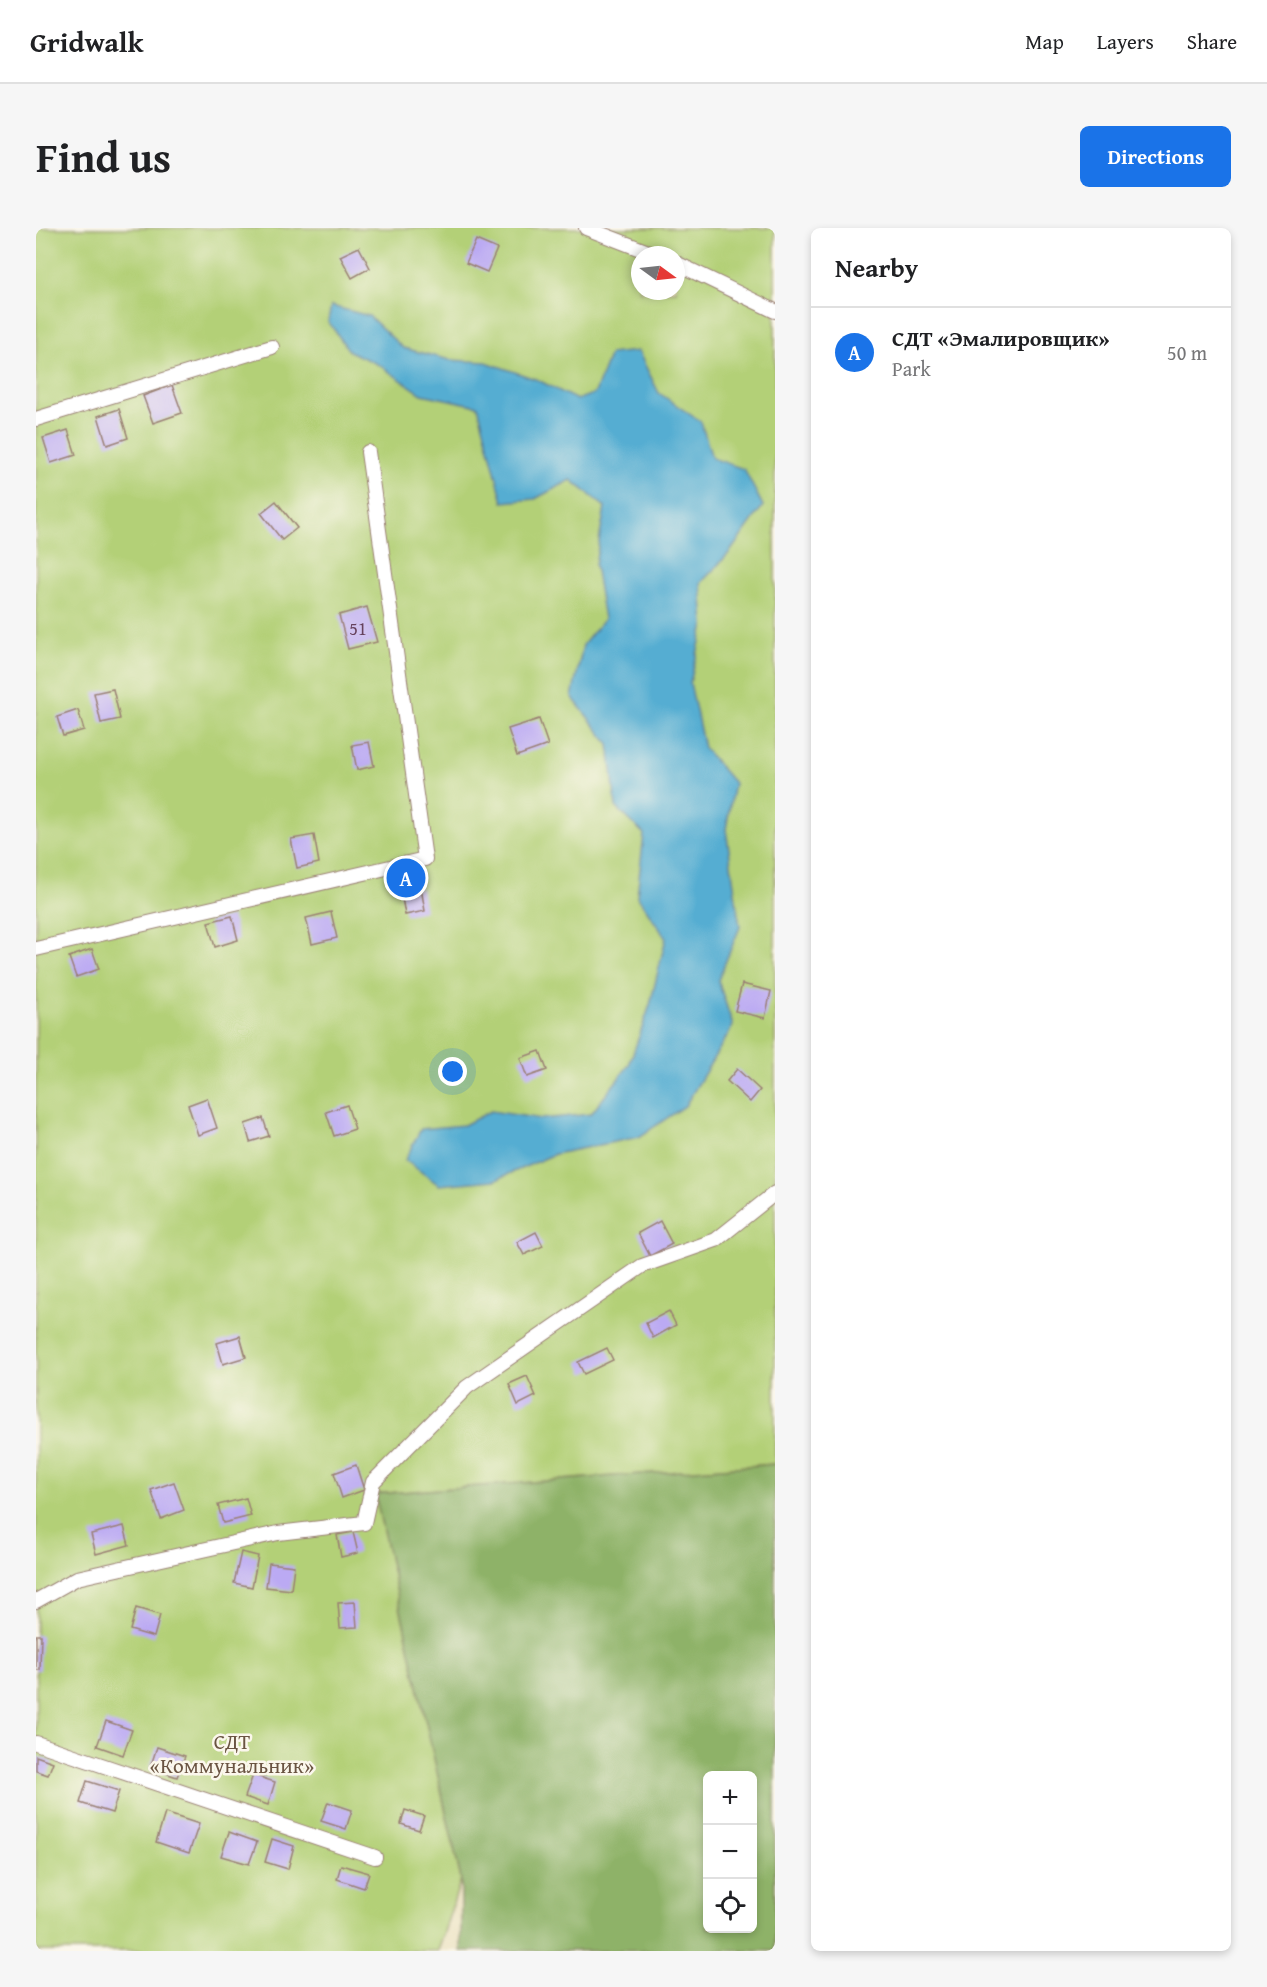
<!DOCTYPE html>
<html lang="en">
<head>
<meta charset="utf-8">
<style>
	:root { --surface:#fff; --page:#f6f6f6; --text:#202124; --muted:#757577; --line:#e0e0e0; --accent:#1a73e8 }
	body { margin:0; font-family:"Gentium Book Plus",serif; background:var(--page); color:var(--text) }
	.controls { position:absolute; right:18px; bottom:18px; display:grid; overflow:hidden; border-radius:9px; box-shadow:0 3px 9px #0003 }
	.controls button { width:54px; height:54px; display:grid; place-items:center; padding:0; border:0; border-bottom:2px solid var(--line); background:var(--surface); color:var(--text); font:30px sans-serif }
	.compass { position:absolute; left:595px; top:18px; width:54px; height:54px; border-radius:50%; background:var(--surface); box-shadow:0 3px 9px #0003; rotate:105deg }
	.you { position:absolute; left:417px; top:844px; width:21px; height:21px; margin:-15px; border:4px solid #fff; border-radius:50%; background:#1a73e8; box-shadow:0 0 0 9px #1a73e833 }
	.badge { display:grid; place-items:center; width:39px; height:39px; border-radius:50%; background:var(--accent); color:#fff; font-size:20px; font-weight:700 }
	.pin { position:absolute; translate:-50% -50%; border:3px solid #fff; box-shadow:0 2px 6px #0006 }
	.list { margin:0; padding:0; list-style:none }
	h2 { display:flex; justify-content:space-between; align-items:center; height:78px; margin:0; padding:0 24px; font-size:26px }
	h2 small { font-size:20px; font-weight:400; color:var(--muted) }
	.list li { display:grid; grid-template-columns:39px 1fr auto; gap:18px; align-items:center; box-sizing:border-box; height:90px; padding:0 24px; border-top:2px solid var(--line) }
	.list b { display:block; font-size:22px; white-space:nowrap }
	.list p { margin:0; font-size:20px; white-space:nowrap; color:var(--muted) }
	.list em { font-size:20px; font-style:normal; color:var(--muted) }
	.icon { flex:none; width:33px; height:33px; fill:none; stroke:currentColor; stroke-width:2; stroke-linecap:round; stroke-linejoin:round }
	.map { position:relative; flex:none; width:739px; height:1723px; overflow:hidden; border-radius:9px }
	header { display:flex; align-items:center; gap:36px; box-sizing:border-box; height:84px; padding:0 30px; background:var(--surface); border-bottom:2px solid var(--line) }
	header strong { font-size:28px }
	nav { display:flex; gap:33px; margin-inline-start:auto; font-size:21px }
	.intro { display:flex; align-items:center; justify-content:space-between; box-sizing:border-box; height:144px; padding:0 36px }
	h1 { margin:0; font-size:42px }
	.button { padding:15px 27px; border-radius:9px; background:var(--accent); color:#fff; font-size:21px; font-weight:700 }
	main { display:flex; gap:36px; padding:0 36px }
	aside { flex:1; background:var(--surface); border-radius:9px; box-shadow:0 3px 9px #0003 }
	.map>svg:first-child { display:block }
	.green { fill:#b3d077; stroke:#7e7851; stroke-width:1.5; fill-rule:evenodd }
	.forest { fill:#8eb268; stroke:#6c684a; stroke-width:1.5; fill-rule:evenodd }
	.water { fill:#54add2; stroke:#4f667e; stroke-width:1.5 }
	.building { fill:#bbaaf3 }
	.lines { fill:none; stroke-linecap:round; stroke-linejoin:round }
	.lane-casing { stroke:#9a8074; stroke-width:16 }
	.lane { stroke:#fff; stroke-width:14 }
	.labels { text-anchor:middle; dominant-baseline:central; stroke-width:5; stroke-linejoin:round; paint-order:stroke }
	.number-label { font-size:18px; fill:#66425d }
	.park-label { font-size:21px; fill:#6a5442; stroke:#fbf7ec }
</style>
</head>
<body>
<header>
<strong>Gridwalk</strong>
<nav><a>Map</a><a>Layers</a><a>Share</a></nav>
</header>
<div class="intro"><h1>Find us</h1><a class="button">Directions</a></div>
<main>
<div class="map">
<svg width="739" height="1723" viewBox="0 0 739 1723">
	<rect width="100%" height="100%" fill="#fbf7ec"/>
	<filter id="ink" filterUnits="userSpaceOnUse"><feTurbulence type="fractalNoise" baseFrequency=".0167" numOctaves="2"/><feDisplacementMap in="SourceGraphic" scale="12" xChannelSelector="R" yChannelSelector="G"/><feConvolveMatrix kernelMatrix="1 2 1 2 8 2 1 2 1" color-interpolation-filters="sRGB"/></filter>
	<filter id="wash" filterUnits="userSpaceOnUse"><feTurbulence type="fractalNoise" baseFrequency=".008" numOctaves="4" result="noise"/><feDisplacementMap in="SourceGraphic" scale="24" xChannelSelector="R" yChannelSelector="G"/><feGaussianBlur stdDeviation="1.35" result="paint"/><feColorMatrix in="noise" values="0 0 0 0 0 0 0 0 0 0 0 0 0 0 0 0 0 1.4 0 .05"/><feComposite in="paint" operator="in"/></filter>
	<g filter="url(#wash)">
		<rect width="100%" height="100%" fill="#eae0bc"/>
		<path class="green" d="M0 0H739V1236L339 1266 425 1651 402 1723H0ZM604 27H640V63H604Z"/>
		<path class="forest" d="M739 1236V1723H425V1651L339 1266ZM672 1548H716V1700H672Z"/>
		<polygon class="water" points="295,78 333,88 367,120 414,132 450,134 502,152 541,172 559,165 574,126 602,123 623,165 665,194 676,230 708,241 727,278 694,324 665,355 668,397 654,455 668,520 698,555 690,601 704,699 682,752 697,798 649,878 603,909 519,926 459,952 403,957 369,932 385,901 428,897 455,883 506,891 555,886 593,837 614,777 630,710 601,668 608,606 580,579 573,516 536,469 547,417 568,391 559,337 569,279 535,252 499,271 467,274 442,178 386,166 343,137 313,123 292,93"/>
		<g id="blocks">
			<g class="building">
				<polygon points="440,12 461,21 451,44 430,35"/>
				<polygon points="323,19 334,40 316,50 304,28"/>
				<polygon points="136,157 146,185 117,195 107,168"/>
				<polygon points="83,181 92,210 71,217 62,188"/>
				<polygon points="32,202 40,227 15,235 7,210"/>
				<polygon points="240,273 261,300 246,312 225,285"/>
				<polygon points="331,379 341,414 312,421 303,387"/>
				<polygon points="77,461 84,491 65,495 58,465"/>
				<polygon points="42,482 48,502 27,508 21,489"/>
				<polygon points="503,491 512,517 481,528 472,501"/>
				<polygon points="333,514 338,538 321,542 316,517"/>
				<polygon points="278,607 283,635 261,640 255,611"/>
				<polygon points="385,660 389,683 369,687 365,664"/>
				<polygon points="295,684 301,710 276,716 270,690"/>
				<polygon points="196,688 202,712 179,719 172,694"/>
				<polygon points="56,721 63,741 40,749 33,729"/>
				<polygon points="706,756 735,763 729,790 699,783"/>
				<polygon points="504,823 511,842 491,849 484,830"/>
				<polygon points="701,841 724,862 714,874 691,853"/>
				<polygon points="171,870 181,900 162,907 152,877"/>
				<polygon points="311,877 319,901 298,908 290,884"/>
				<polygon points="227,890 233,908 214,914 209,896"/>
				<polygon points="624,993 636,1016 614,1028 602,1005"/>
				<polygon points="500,1004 507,1018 488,1027 481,1014"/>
				<polygon points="633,1083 640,1097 617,1110 610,1095"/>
				<polygon points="204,1108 210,1129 187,1136 181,1115"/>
				<polygon points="571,1120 577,1132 548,1146 542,1134"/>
				<polygon points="491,1148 500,1168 482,1177 473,1156"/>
				<polygon points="320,1237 328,1262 306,1270 298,1245"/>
				<polygon points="138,1254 148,1282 125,1291 115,1262"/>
				<polygon points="210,1270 215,1288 187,1295 182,1277"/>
				<polygon points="88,1298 93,1317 60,1326 55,1306"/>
				<polygon points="317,1304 322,1325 305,1329 301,1307"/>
				<polygon points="205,1324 222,1328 216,1359 198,1355"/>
				<polygon points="233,1335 258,1338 255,1362 230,1359"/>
				<polygon points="319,1374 321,1399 304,1400 302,1375"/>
				<polygon points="100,1380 124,1387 118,1409 94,1402"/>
				<polygon points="0,1407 5,1407 4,1442 0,1442"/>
				<polygon points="70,1493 96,1502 87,1527 61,1518"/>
				<polygon points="121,1519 149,1528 141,1549 114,1540"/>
				<polygon points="0,1528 17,1534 12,1547 0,1543"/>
				<polygon points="217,1547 239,1554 232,1577 209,1569"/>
				<polygon points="51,1553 83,1563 76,1585 44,1575"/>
				<polygon points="292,1574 316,1582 310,1601 285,1593"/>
				<polygon points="369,1582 388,1588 383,1602 365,1596"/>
				<polygon points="129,1585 163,1596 153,1625 120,1614"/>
				<polygon points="193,1604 221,1614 213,1636 185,1628"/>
				<polygon points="236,1611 258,1618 252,1641 229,1634"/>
				<polygon points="305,1637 333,1645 328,1660 301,1651"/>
			</g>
		</g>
	</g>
	<g filter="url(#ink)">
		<use href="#blocks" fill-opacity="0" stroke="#9a8074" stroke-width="1.5"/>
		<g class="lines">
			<defs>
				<g id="lane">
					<polyline points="550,0 620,27"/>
					<polyline points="640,35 739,83"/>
					<polyline points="0,191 236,119"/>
					<polyline points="0,721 389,631 332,224"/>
					<polyline points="0,1373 41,1350 242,1305 328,1295 337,1254 431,1159 606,1038 680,1012 739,965"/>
					<polyline points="0,1515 339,1629"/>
				</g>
			</defs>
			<use href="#lane" class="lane-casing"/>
			<use href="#lane" class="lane"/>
		</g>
	</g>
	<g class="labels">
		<g class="number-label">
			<text x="322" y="400">51</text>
		</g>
		<g class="park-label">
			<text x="196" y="1513">СДТ<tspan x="196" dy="24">«Коммунальник»</tspan></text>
		</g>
	</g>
</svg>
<div class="controls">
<button>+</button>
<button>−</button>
<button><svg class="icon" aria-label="locate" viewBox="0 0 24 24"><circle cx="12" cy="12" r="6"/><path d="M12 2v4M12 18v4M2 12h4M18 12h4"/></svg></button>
</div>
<svg class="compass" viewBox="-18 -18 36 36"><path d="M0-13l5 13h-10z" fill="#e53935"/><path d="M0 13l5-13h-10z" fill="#757577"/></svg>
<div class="you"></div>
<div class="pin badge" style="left:370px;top:650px">A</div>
</div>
<aside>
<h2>Nearby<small></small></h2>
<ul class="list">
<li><span class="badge">A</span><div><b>СДТ «Эмалировщик»</b><p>Park</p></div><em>50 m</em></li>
</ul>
</aside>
</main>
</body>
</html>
